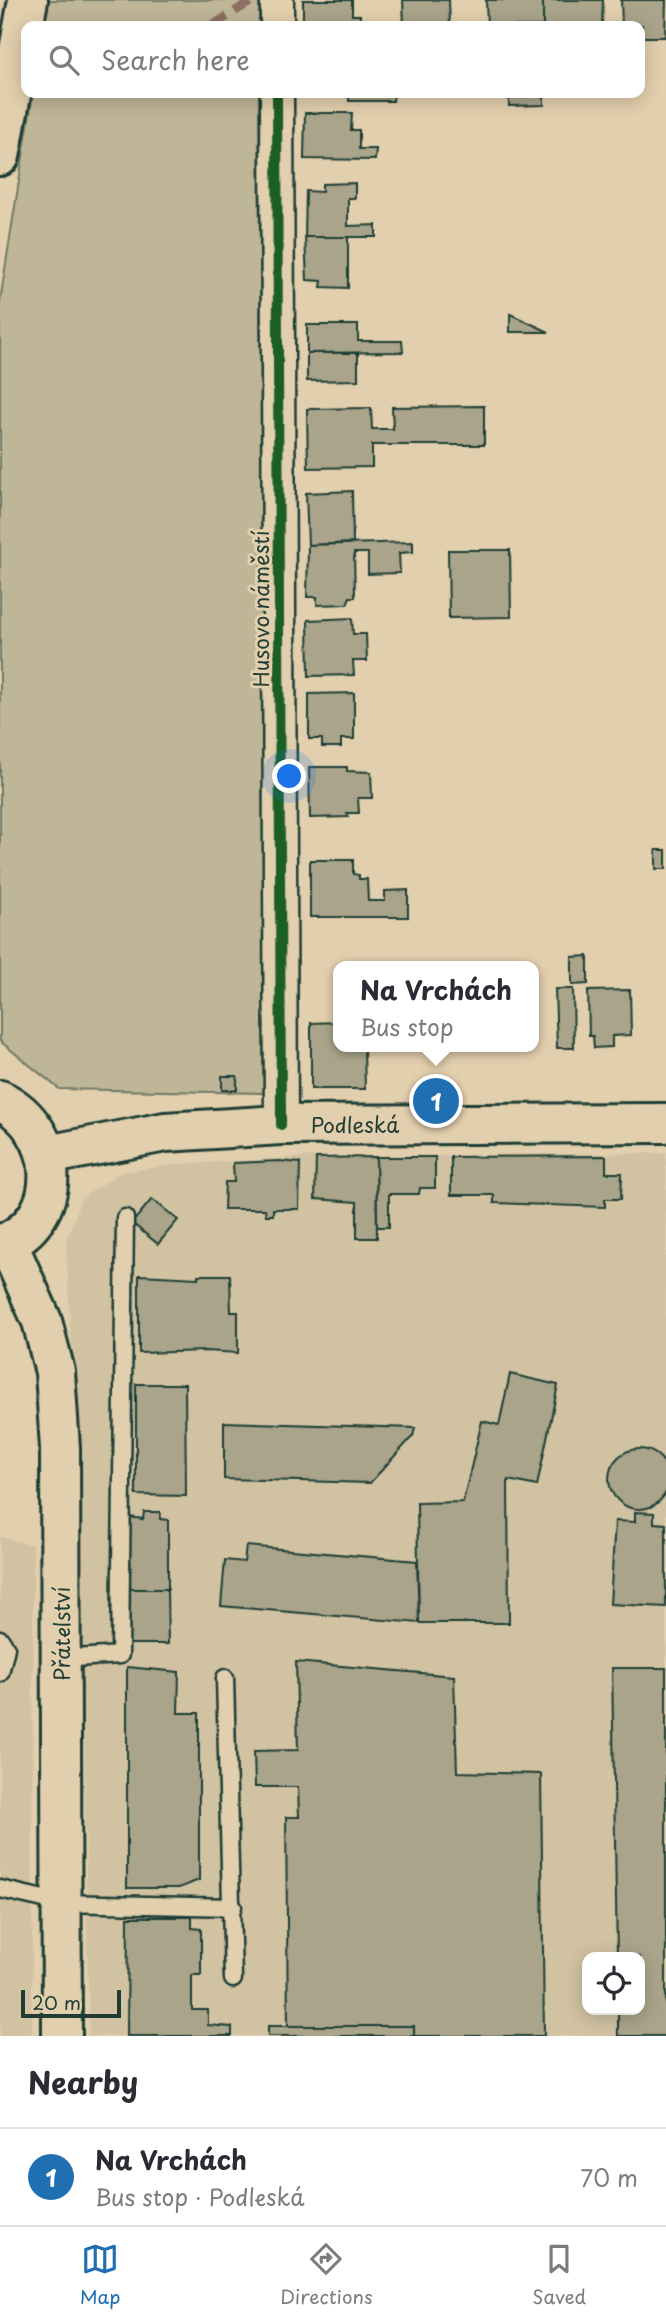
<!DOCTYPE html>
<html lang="en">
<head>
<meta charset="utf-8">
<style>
	:root { --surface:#fff; --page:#f2f2f3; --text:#2b2b33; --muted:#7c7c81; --line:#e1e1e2; --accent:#1f6fb2 }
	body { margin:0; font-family:"Playpen Sans",sans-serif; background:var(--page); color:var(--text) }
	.controls { position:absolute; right:21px; bottom:21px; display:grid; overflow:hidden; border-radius:14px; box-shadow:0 4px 18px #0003 }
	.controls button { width:63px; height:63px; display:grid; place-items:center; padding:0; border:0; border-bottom:2px solid var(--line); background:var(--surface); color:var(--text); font:35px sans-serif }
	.scale { position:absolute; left:21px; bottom:18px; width:100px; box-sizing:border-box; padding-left:7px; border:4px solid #1f3d34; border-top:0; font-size:19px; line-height:24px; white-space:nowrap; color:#1f3d34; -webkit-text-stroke:5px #e2cfad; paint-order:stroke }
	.you { position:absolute; left:290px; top:777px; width:24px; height:24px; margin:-18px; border:5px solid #fff; border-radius:50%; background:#1a73e8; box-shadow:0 0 0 10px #1a73e833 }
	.badge { display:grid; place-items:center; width:46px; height:46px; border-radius:50%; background:var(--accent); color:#fff; font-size:23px; font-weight:700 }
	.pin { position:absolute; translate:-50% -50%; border:4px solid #fff; box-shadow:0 2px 7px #0006 }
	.popup { position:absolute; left:333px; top:961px; width:206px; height:91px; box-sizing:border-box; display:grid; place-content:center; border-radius:14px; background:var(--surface); filter:drop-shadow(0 2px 5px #0005); font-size:23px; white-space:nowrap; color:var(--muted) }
	.popup b { font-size:26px; color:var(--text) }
	.popup::after { content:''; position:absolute; left:50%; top:100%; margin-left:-14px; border:14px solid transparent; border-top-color:var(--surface) }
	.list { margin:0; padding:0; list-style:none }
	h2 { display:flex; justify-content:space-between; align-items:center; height:91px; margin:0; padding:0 28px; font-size:30px }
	h2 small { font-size:23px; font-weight:400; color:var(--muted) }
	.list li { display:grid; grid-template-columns:46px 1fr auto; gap:21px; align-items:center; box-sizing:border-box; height:98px; padding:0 28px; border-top:2px solid var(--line) }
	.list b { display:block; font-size:26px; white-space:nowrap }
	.list p { margin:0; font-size:23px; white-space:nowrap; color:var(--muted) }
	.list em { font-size:23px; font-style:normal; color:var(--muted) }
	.icon { flex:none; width:38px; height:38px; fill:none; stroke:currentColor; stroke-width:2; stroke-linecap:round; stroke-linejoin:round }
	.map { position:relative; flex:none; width:666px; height:2036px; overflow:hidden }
	.search { position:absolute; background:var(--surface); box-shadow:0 4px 18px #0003; left:21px; right:21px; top:21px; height:77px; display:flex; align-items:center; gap:18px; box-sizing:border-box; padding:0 24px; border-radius:14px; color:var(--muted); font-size:26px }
	.sheet { height:189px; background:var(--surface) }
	nav { display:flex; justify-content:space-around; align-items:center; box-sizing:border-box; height:98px; border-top:2px solid var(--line); background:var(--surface); font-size:19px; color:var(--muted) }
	nav a { display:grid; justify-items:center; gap:4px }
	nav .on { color:var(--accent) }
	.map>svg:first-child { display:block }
	.built { fill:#d1c2a2; fill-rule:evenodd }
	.green { fill:#bfb597; stroke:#6f7966; stroke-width:2 }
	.building { fill:#a9a48a; stroke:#1f3d34; stroke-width:2 }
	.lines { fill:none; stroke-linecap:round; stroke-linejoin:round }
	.service-casing { stroke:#1f3d34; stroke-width:21 }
	.minor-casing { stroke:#1f3d34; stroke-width:37 }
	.secondary-casing { stroke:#1f3d34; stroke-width:44 }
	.service { stroke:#e2cfad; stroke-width:16 }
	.minor { stroke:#e2cfad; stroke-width:32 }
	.secondary { stroke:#e2cfad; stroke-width:38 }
	.quiet { stroke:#8d6e63; stroke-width:9; stroke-dasharray:18 9; stroke-linecap:butt }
	.cycleway-casing { stroke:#e2cfad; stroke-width:15 }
	.cycleway { stroke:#1b5e20; stroke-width:10 }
	.labels { text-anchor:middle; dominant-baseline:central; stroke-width:6; stroke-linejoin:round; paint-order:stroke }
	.street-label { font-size:21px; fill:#1f3d34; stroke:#e2cfad }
</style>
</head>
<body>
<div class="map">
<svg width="666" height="2036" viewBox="0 0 666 2036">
	<rect width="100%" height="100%" fill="#e2cfad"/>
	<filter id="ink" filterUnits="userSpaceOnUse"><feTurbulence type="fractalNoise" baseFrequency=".0143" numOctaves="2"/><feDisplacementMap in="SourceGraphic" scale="14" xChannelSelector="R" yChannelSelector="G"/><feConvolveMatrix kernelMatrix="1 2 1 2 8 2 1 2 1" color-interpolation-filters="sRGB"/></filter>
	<g filter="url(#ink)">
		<g class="built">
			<path d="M666 1153V2036H89L80 1528 66 1241 81 1199 121 1172 183 1164 310 1157ZM587 1957H640V2010H587Z"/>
			<polygon points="0,1537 33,1545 32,2036 0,2036"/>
		</g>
		<g class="green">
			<polygon points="48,0 259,0 259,26 44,26"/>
			<polygon points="33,93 259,93 265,1093 59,1089 0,1041 0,301"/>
		</g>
		<g class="building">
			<polygon points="303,0 352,0 352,15 360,15 360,26 303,26"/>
			<polygon points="403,0 449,0 450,26 404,26"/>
			<polygon points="486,0 543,0 543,26 487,26"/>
			<polygon points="543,0 603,0 602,26 543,26"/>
			<polygon points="621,0 666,0 665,37 642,37 642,25 622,25"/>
			<polygon points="349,93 394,93 393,101 349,101"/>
			<polygon points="509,93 544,93 544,105 509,106"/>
			<polygon points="305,113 352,113 351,130 359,130 359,149 376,149 375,160 304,159"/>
			<polygon points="355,183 355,198 348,198 348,226 376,225 376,237 305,237 306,191 322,192 322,184"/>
			<polygon points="305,237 348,237 348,288 321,287 322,281 307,280"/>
			<polygon points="510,314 549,332 510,332"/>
			<polygon points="307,325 358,325 358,341 402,341 403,352 307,353"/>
			<polygon points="307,353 358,353 358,380 307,381"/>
			<polygon points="484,406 484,445 372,445 372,467 308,468 307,409 371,408 372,429 393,429 392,407"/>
			<polygon points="352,491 353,543 308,545 306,493"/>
			<polygon points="413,542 413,552 399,553 400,573 368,574 368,553 354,553 355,597 350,597 347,604 317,605 317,597 307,597 308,545"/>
			<polygon points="448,550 510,550 511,617 449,618"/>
			<polygon points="352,618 353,634 366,634 367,661 353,661 354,675 309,676 308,620"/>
			<polygon points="354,693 354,739 341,739 341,747 322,747 322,739 309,739 309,694"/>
			<polygon points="309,767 347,767 347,771 371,772 372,798 358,798 359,813 347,813 348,817 310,818"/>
			<rect x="656" y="850" width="10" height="19"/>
			<polygon points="310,860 353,860 353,874 359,875 359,879 367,879 368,901 385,901 385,891 408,890 408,917 310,917"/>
			<polygon points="588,956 588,984 572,985 572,957"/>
			<polygon points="555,989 573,989 574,1048 557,1048"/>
			<polygon points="630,990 631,1035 612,1036 612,1047 594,1048 593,1036 589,1036 588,991"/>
			<polygon points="338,1022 338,1047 364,1049 365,1089 311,1089 311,1023"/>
			<rect x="222" y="1076" width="15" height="14"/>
			<polygon points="606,1156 606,1173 622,1173 621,1199 605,1199 605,1207 494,1203 494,1195 451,1195 451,1157"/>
			<polygon points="376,1157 435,1157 435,1188 420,1188 419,1194 389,1194 389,1227 377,1227"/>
			<polygon points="376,1157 377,1238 357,1238 357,1202 315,1199 316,1158"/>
			<polygon points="279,1161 300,1163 299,1209 273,1209 273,1215 266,1215 265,1209 224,1209 225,1182 234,1182 233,1163"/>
			<polygon points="152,1199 178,1220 158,1244 132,1223"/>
			<polygon points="139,1275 198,1278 198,1275 230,1275 231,1312 238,1312 238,1353 206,1351 139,1353"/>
			<polygon points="510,1374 558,1385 537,1486 508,1480 509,1623 419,1623 417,1503 463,1502 482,1421 499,1425"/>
			<polygon points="136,1384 185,1384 186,1496 136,1495"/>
			<polygon points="224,1422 415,1428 413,1436 370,1483 224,1479"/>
			<circle cx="639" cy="1479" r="30"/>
			<polygon points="144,1512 160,1512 160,1519 168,1520 168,1589 128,1589 129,1517 143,1519"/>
			<polygon points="635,1512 654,1513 654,1523 666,1524 666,1607 610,1604 615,1521 635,1522"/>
			<polygon points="246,1546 417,1561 419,1623 221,1606 225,1560 244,1562"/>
			<polygon points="128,1589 167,1589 168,1644 127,1644"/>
			<polygon points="296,1662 454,1676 457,1772 541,1774 544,2036 414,2036 414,2026 288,2027 286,1817 299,1817 298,1787 255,1787 254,1751 298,1750"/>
			<polygon points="127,1667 179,1672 178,1713 199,1713 199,1880 179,1888 127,1888"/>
			<polygon points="612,1668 666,1668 666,2036 618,2036 618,2010 640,2010 640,1957 617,1957"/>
			<polygon points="128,1917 192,1917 192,1928 201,1929 201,1975 192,1975 192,2010 208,2010 208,2025 232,2027 232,2036 127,2036"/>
			<rect x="268" y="2026" width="146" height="10"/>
		</g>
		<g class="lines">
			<defs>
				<g id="service">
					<polyline points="0,1639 6,1648 0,1673"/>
					<polyline points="61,1659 120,1655 125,1218"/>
					<polyline points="225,1678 233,1979"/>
					<polyline points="0,1889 61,1903 233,1907"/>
				</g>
				<g id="minor">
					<polyline points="277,0 277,26"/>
					<polyline points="277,93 281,1125"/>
				</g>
				<g id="secondary">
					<polyline points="0,156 28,0"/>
					<path d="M0 1100C61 1129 68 1220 0 1245"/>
					<polyline points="47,1155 165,1132 281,1125 666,1123"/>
					<polyline points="7,1242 42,1321 55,1372 60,1448 62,2036"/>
				</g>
			</defs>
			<use href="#service" class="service-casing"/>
			<use href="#minor" class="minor-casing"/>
			<use href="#secondary" class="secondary-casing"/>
			<use href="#service" class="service"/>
			<use href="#minor" class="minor"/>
			<use href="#secondary" class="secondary"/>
			<polyline class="quiet" points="212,26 253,0"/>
			<defs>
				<polyline id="cycleway" points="277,93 281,1125"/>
			</defs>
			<use href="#cycleway" class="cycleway-casing"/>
			<use href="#cycleway" class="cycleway"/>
		</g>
	</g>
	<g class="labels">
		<g class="street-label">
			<text transform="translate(260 609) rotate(-90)">Husovo náměstí</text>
			<text x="355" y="1124">Podleská</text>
			<text transform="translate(61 1634) rotate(-90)">Přátelství</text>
		</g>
	</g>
</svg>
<div class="controls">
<button><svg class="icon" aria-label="locate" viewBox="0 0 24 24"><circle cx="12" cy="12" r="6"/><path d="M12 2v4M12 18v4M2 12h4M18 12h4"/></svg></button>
</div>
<div class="scale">20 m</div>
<div class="you"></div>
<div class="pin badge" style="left:436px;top:1101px">1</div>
<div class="popup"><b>Na Vrchách</b>Bus stop</div>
<div class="search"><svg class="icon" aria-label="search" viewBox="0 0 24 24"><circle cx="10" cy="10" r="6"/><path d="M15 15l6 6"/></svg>Search here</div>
</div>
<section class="sheet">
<h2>Nearby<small></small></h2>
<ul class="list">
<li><span class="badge">1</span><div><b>Na Vrchách</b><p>Bus stop · Podleská</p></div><em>70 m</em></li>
</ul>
</section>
<nav>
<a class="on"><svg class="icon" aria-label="map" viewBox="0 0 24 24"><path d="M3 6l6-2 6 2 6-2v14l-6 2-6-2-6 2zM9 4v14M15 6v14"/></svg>Map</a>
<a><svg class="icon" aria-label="directions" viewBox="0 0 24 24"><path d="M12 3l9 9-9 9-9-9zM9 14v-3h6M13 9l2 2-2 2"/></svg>Directions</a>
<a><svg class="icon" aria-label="saved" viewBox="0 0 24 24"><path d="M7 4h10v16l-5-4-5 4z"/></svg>Saved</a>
</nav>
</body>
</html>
